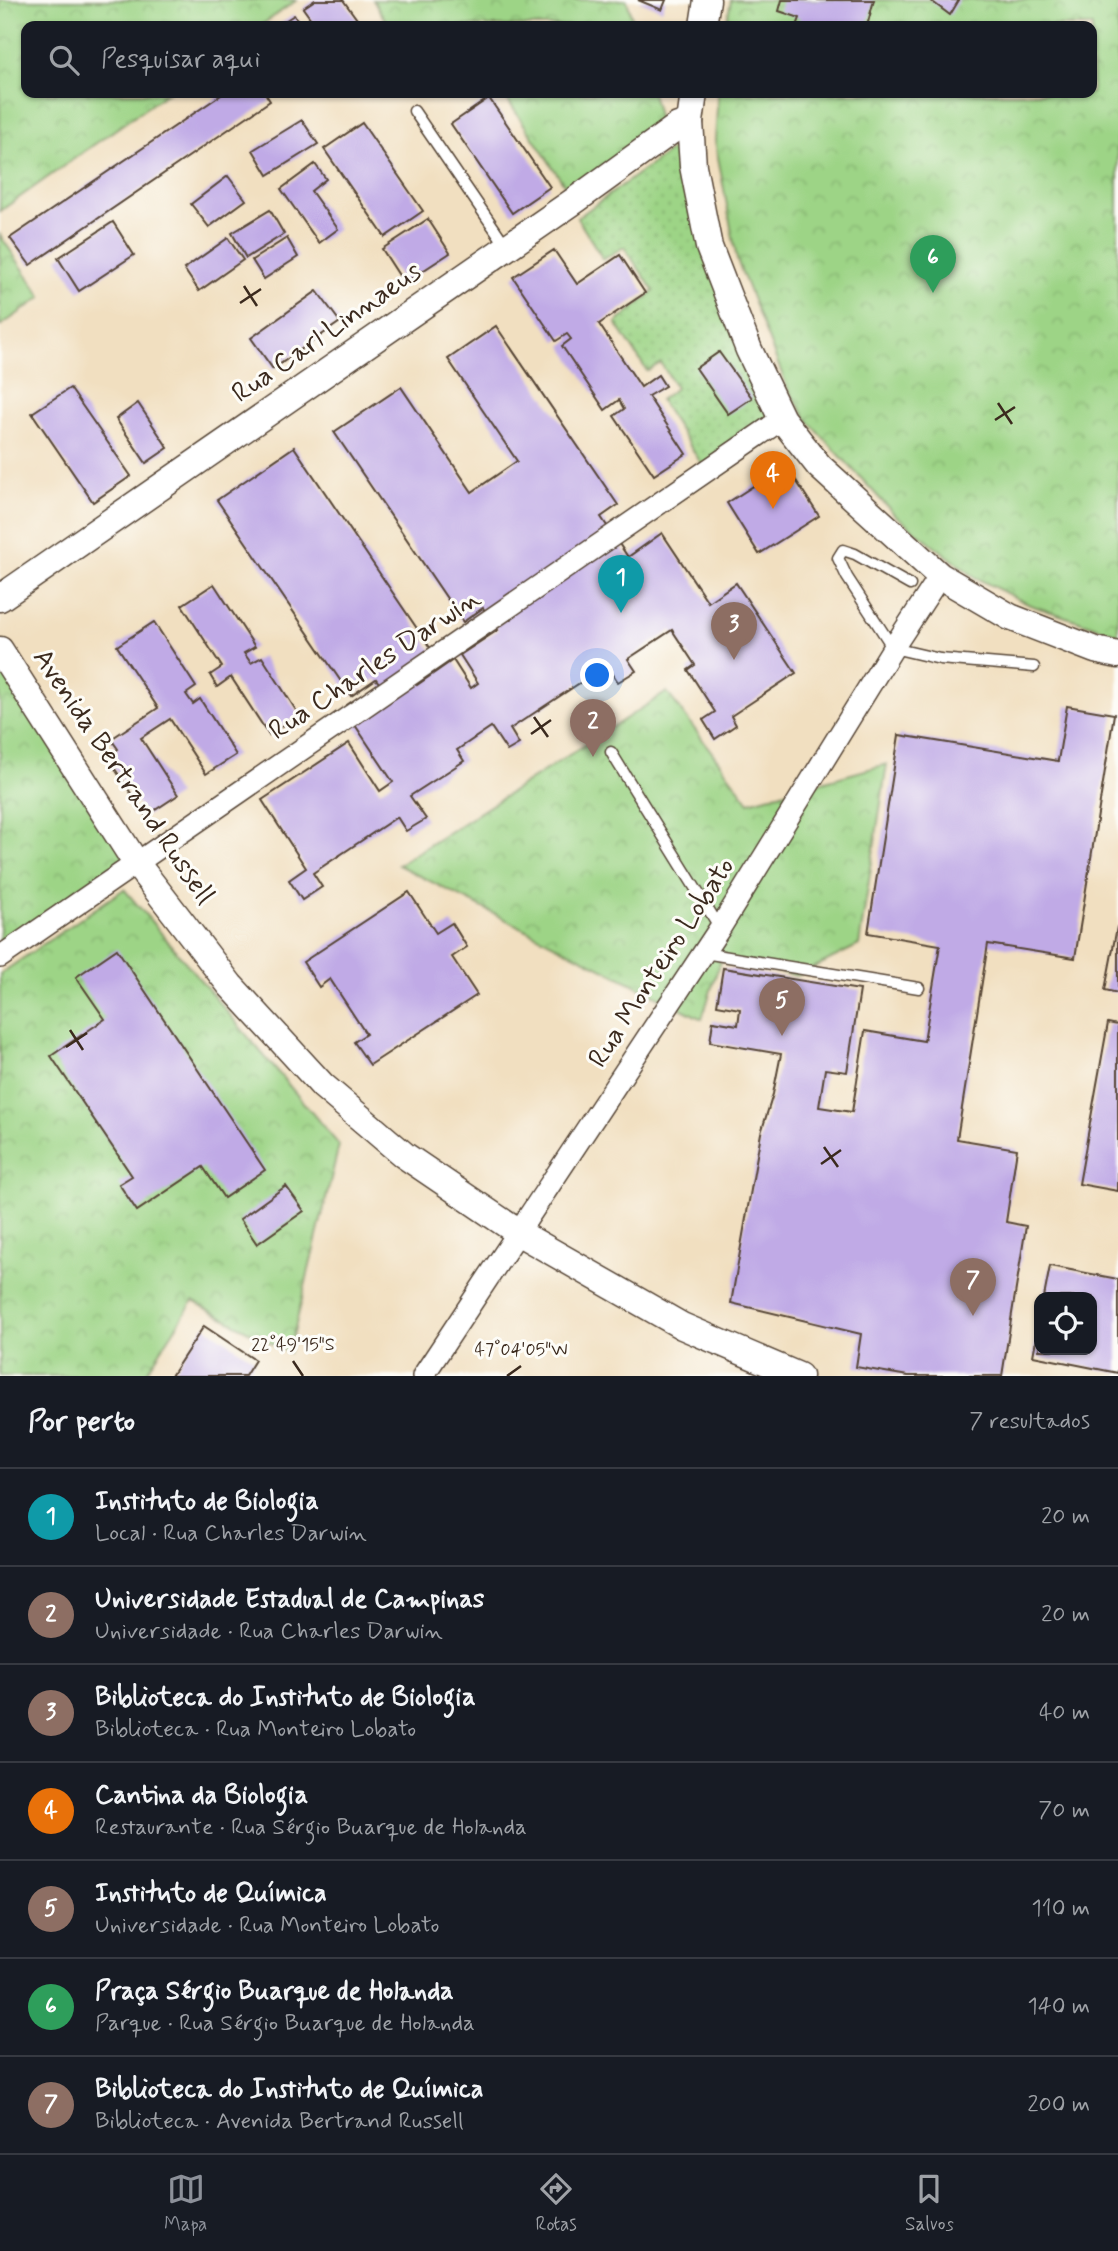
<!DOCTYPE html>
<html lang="pt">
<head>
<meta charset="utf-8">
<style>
	:root { --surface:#171b24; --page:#242831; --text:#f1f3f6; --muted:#9ea1a6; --line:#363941; --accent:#8c9099 }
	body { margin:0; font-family:Mynerve,sans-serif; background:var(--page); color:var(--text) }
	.controls { position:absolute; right:21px; bottom:21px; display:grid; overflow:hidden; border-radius:14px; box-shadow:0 2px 5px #0004 }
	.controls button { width:63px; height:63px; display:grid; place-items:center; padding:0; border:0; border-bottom:2px solid var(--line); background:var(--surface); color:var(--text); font:35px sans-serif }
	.you { position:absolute; left:598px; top:676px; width:24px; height:24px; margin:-18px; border:5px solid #fff; border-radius:50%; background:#1a73e8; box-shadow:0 0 0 10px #1a73e833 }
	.badge { display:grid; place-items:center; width:46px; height:46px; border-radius:50%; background:var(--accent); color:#fff; font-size:23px; font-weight:700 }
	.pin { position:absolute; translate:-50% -58px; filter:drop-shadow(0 2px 4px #0008) }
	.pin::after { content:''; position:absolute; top:37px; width:24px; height:21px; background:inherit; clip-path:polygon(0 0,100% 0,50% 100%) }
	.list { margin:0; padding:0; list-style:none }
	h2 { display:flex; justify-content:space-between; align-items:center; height:91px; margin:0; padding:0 28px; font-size:30px }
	h2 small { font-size:23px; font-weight:400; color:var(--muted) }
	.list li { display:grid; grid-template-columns:46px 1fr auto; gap:21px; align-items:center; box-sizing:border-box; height:98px; padding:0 28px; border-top:2px solid var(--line) }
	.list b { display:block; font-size:26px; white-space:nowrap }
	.list p { margin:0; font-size:23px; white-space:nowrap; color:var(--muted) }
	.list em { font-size:23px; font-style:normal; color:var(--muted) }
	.icon { flex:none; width:38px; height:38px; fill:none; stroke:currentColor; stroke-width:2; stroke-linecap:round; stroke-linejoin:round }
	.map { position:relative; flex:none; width:1118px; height:1376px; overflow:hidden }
	.search { position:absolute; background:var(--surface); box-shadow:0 2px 5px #0004; left:21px; right:21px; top:21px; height:77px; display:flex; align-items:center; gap:18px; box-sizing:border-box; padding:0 24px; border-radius:14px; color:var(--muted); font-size:26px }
	.sheet { height:777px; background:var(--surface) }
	nav { display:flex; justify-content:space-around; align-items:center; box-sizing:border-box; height:98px; border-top:2px solid var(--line); background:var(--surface); font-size:19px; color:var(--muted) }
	nav a { display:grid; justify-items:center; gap:4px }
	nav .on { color:var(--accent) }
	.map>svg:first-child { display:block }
	.grass { fill:url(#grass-dots); stroke:#6c7f52; stroke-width:2 }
	.park { fill:url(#park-crowns); stroke:#6c7f52; stroke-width:2 }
	.building { fill:#c0aae6 }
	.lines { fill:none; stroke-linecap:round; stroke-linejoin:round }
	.service-casing { stroke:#564536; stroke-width:13 }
	.minor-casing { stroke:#564536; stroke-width:24 }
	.tertiary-casing { stroke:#564536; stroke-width:29 }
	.service { stroke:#fff; stroke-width:10 }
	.minor { stroke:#fff; stroke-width:21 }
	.tertiary { stroke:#fff; stroke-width:26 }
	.ticks { fill:none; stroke:#3b2a1e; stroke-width:2.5 }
	.labels { text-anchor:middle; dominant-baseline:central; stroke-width:6; stroke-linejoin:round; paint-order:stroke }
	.street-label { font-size:28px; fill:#3b2a1e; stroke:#fdfcf7 }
	.ticks-label { font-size:18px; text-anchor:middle; fill:#3b2a1e; stroke:#fdfcf7; stroke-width:6; stroke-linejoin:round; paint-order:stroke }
</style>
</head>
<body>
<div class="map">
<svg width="1118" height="1376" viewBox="0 0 1118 1376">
	<defs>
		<pattern id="grass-dots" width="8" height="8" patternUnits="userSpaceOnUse" patternTransform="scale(1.75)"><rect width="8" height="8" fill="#9dd486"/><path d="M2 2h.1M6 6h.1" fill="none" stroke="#88b673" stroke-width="1.8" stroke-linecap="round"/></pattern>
		<pattern id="park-crowns" width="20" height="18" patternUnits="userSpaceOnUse" patternTransform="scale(1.75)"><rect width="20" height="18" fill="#9dd486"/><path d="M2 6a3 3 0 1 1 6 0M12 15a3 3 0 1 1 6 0" fill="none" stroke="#88b673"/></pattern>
	</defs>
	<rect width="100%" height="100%" fill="#fdfcf7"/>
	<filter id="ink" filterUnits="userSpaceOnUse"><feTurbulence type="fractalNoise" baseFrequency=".0143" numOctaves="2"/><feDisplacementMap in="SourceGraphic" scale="14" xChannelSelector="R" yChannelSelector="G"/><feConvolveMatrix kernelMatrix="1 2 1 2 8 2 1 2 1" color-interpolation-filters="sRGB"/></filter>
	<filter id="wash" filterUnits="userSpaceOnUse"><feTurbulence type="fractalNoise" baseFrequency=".00686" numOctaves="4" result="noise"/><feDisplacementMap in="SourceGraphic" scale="28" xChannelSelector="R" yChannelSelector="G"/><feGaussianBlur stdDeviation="1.57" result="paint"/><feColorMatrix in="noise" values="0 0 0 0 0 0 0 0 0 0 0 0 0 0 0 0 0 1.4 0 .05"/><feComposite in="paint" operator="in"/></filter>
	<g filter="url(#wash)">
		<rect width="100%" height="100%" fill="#f1dfc0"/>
		<polygon class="grass" points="681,143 771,421 703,466 660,400 676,388 661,363 647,371 616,323 654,291 624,247 603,259 577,218"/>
		<g class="park">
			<polygon points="0,0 297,0 260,26 26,26 26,93 167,93 0,211"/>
			<polygon points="373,0 627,0 634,26 389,26"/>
			<polygon points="731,0 1118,0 1118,634 1030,605 976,578 895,515 809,422 788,389 737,260 715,141 718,93 1092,93 1092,26 726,26"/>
			<polygon points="503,93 652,93 661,128 570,193"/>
			<polygon points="0,235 42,297 0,326"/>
			<polygon points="0,650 136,863 109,869 0,946"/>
			<polygon points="667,692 749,802 887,764 859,945 797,976 721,958 702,1019 398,865"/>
			<polygon points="124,889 339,1145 289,1353 193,1301 144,1376 0,1376 0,974"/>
		</g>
		<g id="blocks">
			<g class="building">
				<polygon points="315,0 343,0 362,26 316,26 303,8"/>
				<polygon points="638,0 666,0 662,10"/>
				<polygon points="782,0 874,0 867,26 797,26 800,18 779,11"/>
				<polygon points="930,0 959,0 950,15"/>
				<polygon points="294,15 302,26 277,26"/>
				<polygon points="224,93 265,93 270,101 30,265 10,238"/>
				<polygon points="489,98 550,187 512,213 451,124"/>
				<polygon points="302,120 318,144 268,175 253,150"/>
				<polygon points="362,123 423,211 385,237 324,149"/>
				<polygon points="315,164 326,179 311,191 338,229 319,243 281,189"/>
				<polygon points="228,176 246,200 209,227 191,204"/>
				<polygon points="270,210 284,234 246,258 232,233"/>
				<polygon points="428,219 450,253 404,283 382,249"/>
				<polygon points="113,222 134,255 79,291 58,258"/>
				<polygon points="228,238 243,260 199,291 184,269"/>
				<polygon points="287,238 298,257 264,279 252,260"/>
				<polygon points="554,250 577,284 620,255 645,293 599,324 641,387 658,375 665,386 648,396 686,454 654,475 614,416 624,409 619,400 605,410 562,346 571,339 567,334 556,341 513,277"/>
				<polygon points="317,291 340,322 273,369 251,338"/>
				<polygon points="496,326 618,505 601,517 628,557 662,533 708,602 736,583 796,673 731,716 736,725 715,739 703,720 715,712 688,670 695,665 672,630 628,659 636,671 618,682 607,665 510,729 519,744 507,751 491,727 457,750 464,761 410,796 426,819 406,831 397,817 313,873 322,887 302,900 289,880 306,868 262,800 349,743 380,791 393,782 355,725 391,700 376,679 351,696 217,500 294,447 439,661 413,678 417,685 453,660 471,688 478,683 460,655 498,630 483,608 463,622 334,432 401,387 472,492 517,461 448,359"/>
				<polygon points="719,352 752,398 728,414 696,368"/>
				<polygon points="70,388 131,476 93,502 32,413"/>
				<polygon points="138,403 168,448 146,463 116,419"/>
				<polygon points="786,465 819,516 759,554 727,503"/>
				<polygon points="214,584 255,647 244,653 251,663 262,657 299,715 269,735 231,677 217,687 210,675 222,667 182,605"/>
				<polygon points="154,622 196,687 186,694 193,704 200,699 236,755 206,774 170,719 141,738 178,795 146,816 107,757 118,749 111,739 158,708 117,646"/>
				<polygon points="1067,706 1114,714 1075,958 988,944 957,1139 1017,1149 1006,1222 1026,1226 1002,1376 908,1376 856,1367 861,1334 731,1303 761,1133 773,1094 781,1054 710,1042 713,1021 738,1025 740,1009 717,1005 723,968 860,990 847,1072 825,1069 819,1107 852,1112 865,1031 924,1041 940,945 868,933 899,735 1058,761"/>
				<polygon points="409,892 436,933 452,923 467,947 452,957 477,995 370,1065 354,1042 366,1034 330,979 319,987 303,962"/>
				<polygon points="1117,927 1118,927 1118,993 1105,990"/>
				<polygon points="117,949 265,1170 224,1198 203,1167 137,1211 119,1184 132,1176 51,1056 105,1019 76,977"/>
				<polygon points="1108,1023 1118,1025 1118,1191 1079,1184"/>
				<polygon points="286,1186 304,1211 257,1244 240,1219"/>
				<polygon points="1050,1266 1118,1279 1118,1373 1033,1356 1038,1329 1039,1350 1092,1350 1092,1297 1044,1297"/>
				<polygon points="204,1326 255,1360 245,1376 171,1376"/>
			</g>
		</g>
	</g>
	<g filter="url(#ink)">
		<use href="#blocks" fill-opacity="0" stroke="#564536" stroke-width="2"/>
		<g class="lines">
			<defs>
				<g id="service">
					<polyline points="414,111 507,247"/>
					<polyline points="910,585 855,554 843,550 838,558 847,577 893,648 940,659 1034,667"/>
					<polyline points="611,752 720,928"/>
					<polyline points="704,953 919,988"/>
				</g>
				<g id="minor">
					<polyline points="0,957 782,419"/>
					<polyline points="423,1376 720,928 893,648 940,576"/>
				</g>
				<g id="tertiary">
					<polyline points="703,26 707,0"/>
					<polyline points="694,93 690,122 693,166 709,247 749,350 782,419 819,466 940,576 1010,617 1095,650 1118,655"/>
					<polyline points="0,598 577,199 678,126 690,122"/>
					<polyline points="0,650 136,863 230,985 323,1086 404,1155 519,1233 682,1326 799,1376"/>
				</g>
			</defs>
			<use href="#service" class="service-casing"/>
			<use href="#minor" class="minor-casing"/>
			<use href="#tertiary" class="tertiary-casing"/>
			<use href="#service" class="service"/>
			<use href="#minor" class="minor"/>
			<use href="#tertiary" class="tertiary"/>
		</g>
	</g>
	<path class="ticks" d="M244 286 257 306M240 303 261 289M998 403 1012 424M995 420 1015 407M534 717 548 737M531 734 551 720M70 1030 83 1050M66 1047 87 1033M824 1147 838 1167M821 1164 841 1150M293 1361 303 1376M507 1376 521 1366"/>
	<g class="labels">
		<g class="street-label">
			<text transform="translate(327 333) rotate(-35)">Rua Carl Linnaeus</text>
			<text transform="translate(375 665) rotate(-34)">Rua Charles Darwin</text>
			<text transform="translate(123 777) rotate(56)">Avenida Bertrand Russell</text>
			<text transform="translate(662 963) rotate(-57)">Rua Monteiro Lobato</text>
		</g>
	</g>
	<g class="ticks-label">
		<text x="293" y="1350">22°49'15"S</text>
		<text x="521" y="1355">47°04'05"W</text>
	</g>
</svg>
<div class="controls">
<button><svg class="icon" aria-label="locate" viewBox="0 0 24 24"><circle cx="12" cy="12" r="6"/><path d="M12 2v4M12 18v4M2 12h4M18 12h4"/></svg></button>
</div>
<div class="you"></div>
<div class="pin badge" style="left:621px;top:613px;background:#0f9aa8">1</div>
<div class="pin badge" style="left:593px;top:757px;background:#8d6e63">2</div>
<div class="pin badge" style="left:734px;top:660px;background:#8d6e63">3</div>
<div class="pin badge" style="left:773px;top:509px;background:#e8710a">4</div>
<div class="pin badge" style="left:782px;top:1036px;background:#8d6e63">5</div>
<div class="pin badge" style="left:933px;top:293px;background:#2e9e5b">6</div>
<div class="pin badge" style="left:973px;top:1316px;background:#8d6e63">7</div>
<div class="search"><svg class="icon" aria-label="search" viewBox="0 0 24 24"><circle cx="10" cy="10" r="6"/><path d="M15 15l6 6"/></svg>Pesquisar aqui</div>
</div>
<section class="sheet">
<h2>Por perto<small>7 resultados</small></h2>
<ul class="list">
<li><span class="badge" style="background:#0f9aa8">1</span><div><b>Instituto de Biologia</b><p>Local · Rua Charles Darwin</p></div><em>20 m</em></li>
<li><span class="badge" style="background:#8d6e63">2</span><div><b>Universidade Estadual de Campinas</b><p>Universidade · Rua Charles Darwin</p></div><em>20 m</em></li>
<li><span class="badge" style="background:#8d6e63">3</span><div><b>Biblioteca do Instituto de Biologia</b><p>Biblioteca · Rua Monteiro Lobato</p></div><em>40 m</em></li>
<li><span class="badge" style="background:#e8710a">4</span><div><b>Cantina da Biologia</b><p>Restaurante · Rua Sérgio Buarque de Holanda</p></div><em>70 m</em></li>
<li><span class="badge" style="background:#8d6e63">5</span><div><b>Instituto de Química</b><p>Universidade · Rua Monteiro Lobato</p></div><em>110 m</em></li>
<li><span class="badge" style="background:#2e9e5b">6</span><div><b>Praça Sérgio Buarque de Holanda</b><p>Parque · Rua Sérgio Buarque de Holanda</p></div><em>140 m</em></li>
<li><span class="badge" style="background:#8d6e63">7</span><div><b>Biblioteca do Instituto de Química</b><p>Biblioteca · Avenida Bertrand Russell</p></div><em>200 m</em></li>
</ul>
</section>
<nav>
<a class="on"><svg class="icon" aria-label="map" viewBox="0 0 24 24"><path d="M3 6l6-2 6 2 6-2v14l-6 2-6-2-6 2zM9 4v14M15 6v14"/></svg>Mapa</a>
<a><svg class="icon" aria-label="directions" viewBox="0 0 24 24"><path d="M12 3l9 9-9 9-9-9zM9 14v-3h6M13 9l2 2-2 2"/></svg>Rotas</a>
<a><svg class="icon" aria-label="saved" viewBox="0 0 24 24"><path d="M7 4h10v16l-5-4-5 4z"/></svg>Salvos</a>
</nav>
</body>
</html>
